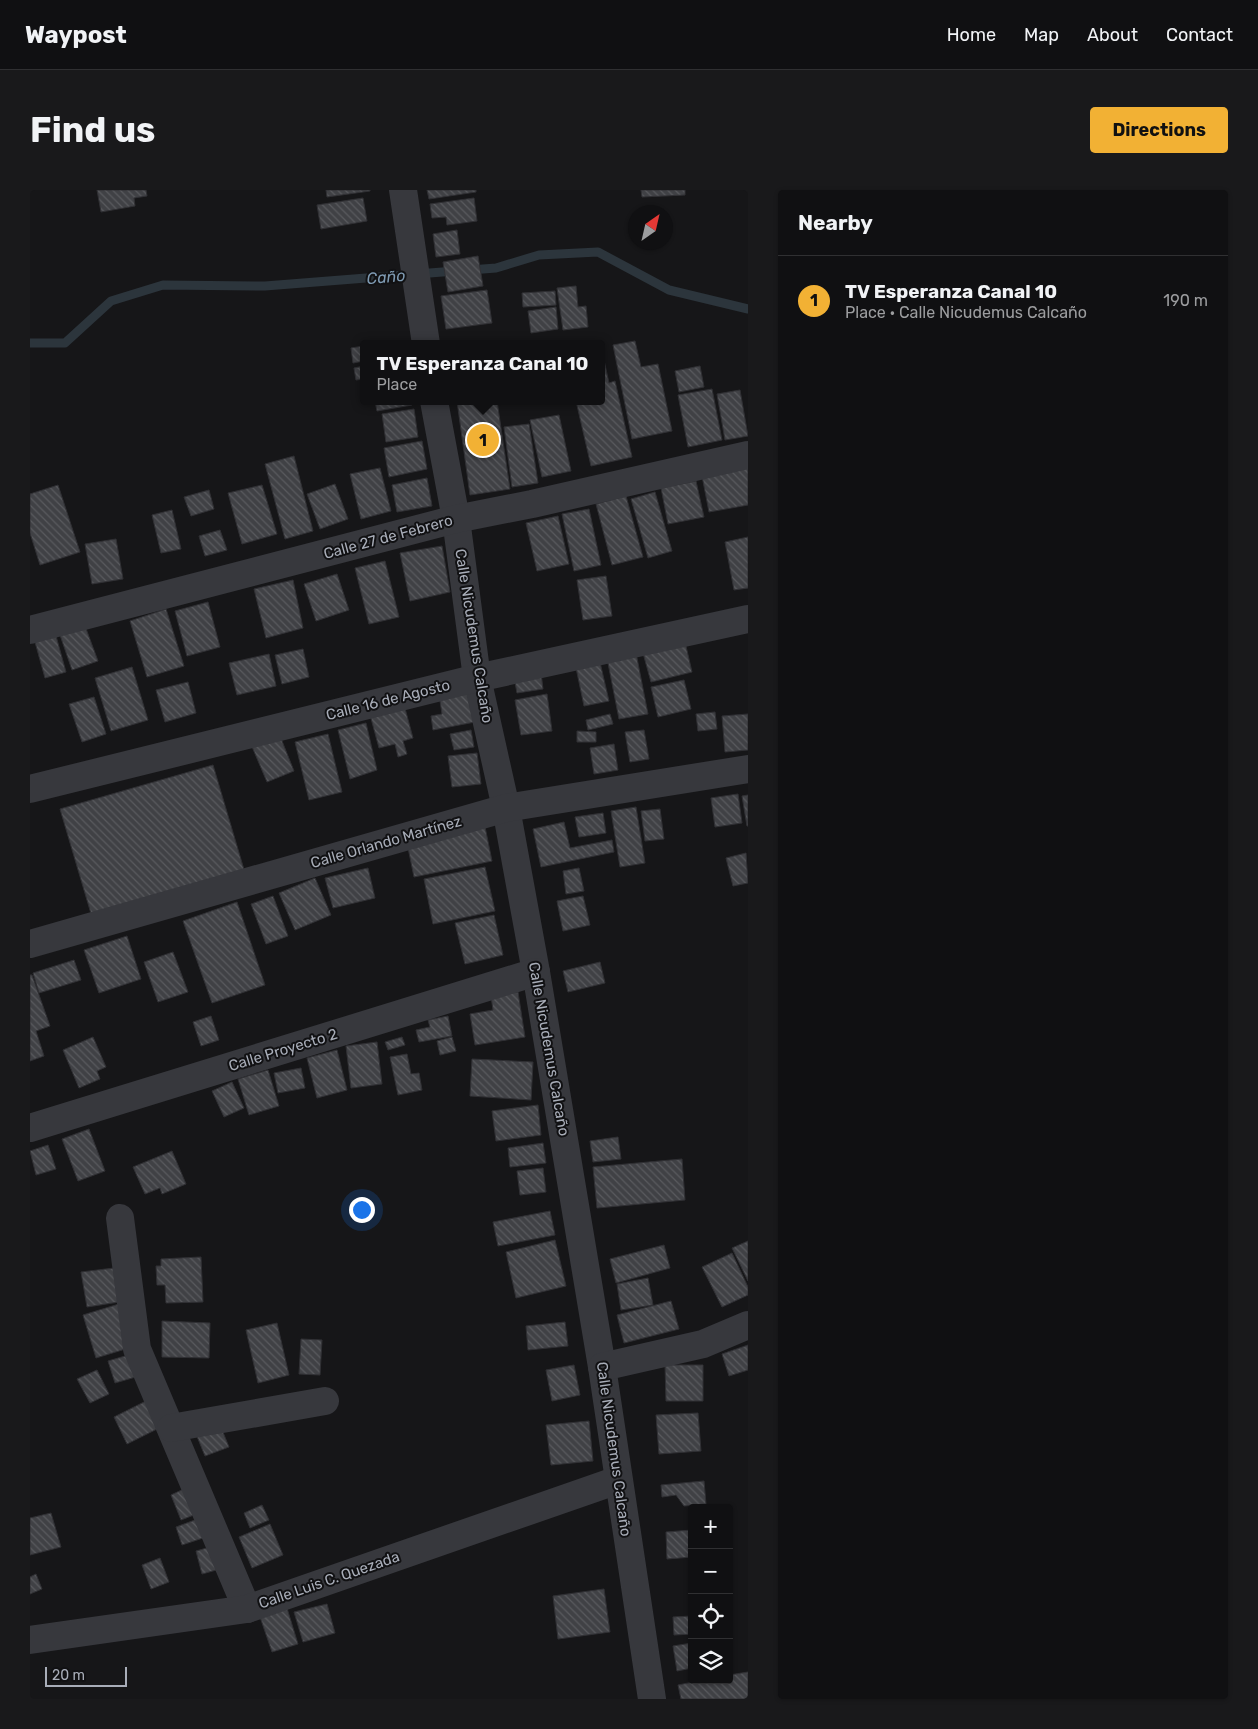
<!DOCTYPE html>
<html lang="en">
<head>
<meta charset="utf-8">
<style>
	:root { --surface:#101012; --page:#19191b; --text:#f1f3f6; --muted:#9c9d9f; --line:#303032; --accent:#f2b134 }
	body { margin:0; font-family:Rubik,sans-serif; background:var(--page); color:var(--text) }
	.controls { position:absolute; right:15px; bottom:15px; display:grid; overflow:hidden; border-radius:5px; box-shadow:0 1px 4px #0004 }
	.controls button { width:45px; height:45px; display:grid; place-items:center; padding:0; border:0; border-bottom:1px solid var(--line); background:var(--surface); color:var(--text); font:25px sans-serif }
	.compass { position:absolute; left:598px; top:15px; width:45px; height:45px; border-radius:50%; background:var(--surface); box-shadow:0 1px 4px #0004; rotate:34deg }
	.scale { position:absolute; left:15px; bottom:12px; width:82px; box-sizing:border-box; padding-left:5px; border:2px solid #a8adb8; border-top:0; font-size:14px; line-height:18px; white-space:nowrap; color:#a8adb8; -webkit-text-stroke:4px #111113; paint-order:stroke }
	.you { position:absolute; left:331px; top:1019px; width:18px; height:18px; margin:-12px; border:4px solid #fff; border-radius:50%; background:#1a73e8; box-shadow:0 0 0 8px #1a73e833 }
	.badge { display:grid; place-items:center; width:32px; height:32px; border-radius:50%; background:var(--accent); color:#111; font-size:16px; font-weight:700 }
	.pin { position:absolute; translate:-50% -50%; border:2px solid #fff; box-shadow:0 1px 5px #0006 }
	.popup { position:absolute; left:330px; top:150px; width:245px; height:65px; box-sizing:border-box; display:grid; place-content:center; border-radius:5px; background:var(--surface); filter:drop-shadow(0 1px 4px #0005); font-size:16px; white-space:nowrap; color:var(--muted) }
	.popup b { font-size:19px; color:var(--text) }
	.popup::after { content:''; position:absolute; left:50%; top:100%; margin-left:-10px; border:10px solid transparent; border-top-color:var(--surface) }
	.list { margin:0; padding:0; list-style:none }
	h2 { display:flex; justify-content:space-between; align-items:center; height:65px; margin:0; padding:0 20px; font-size:21px }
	h2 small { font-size:16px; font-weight:400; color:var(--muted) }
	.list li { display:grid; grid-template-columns:32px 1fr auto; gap:15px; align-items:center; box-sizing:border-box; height:90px; padding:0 20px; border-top:1px solid var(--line) }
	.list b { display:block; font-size:19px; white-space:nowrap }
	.list p { margin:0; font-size:16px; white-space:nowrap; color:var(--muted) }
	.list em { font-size:16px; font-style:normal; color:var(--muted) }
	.icon { flex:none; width:28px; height:28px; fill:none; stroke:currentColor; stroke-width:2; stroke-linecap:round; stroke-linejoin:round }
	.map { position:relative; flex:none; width:718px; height:1509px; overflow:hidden; border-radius:5px }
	header { display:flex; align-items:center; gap:30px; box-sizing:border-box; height:70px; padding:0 25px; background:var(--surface); border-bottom:1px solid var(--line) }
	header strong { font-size:24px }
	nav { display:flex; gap:28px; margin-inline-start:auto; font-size:18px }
	.intro { display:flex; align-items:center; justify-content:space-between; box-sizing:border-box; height:120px; padding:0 30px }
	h1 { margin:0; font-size:35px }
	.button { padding:12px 22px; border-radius:5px; background:var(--accent); color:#111; font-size:18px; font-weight:700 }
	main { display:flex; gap:30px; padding:0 30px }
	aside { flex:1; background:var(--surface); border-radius:5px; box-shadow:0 1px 4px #0004 }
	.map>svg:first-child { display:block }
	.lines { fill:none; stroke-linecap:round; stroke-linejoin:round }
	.stream { stroke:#2c353c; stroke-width:9 }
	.building { fill:url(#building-back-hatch); stroke:#303034 }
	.minor { stroke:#37383d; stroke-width:28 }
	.labels { text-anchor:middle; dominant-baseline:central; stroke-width:4; stroke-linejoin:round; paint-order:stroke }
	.street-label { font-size:15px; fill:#a8adb8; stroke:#111113 }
	.water-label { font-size:16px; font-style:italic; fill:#7f9bb3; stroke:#111113 }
</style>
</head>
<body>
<header>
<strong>Waypost</strong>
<nav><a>Home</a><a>Map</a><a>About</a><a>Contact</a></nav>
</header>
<div class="intro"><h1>Find us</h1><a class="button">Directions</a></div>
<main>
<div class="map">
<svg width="718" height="1509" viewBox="0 0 718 1509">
	<defs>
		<pattern id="building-back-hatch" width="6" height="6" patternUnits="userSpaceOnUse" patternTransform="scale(1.25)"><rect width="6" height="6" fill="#404145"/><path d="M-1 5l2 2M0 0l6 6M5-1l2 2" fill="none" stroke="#595a5e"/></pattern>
	</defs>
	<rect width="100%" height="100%" fill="#161618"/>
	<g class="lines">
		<g class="stream">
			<polyline points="440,80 466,78 509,65 568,62 639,100 718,119"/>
			<polyline points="0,153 35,153 81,111 133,95 235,96 425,81"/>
		</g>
	</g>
	<g class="building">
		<polygon points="67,0 116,0 117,6 104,8 105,16 71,22"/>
		<polygon points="296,0 340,0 340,1 297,7"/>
		<polygon points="397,0 446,0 446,2 399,9"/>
		<polygon points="611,0 655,0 655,5 612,7"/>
		<polygon points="333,8 337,31 291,39 287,15"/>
		<polygon points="444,8 447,31 417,35 416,27 402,28 400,14"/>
		<polygon points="427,40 430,64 406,67 403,44"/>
		<polygon points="448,66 453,96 418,102 413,72"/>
		<polygon points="546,96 548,117 556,116 558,137 533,140 527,98"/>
		<polygon points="457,100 462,133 416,139 411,106"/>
		<polygon points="525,101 526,115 493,117 492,103"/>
		<polygon points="526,117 528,139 501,143 498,121"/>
		<polygon points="605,151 611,177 628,174 642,241 602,249 583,155"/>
		<polygon points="334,156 334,171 323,173 321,158"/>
		<polygon points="572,161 579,193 585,191 602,267 561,276 546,211 572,211"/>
		<polygon points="334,176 334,189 326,190 324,178"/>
		<polygon points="670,176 674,197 649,202 645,181"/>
		<polygon points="682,199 692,250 658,257 648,205"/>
		<polygon points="710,200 718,246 695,250 687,204"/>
		<polygon points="345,211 382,211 382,215 347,221"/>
		<polygon points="427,211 467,211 480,299 440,305"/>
		<polygon points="384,219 388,247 356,252 352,224"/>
		<polygon points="529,225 541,281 512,287 500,230"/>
		<polygon points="499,234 508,293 482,297 474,237"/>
		<polygon points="392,251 397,279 359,287 354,258"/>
		<polygon points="264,266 283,341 255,349 235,274"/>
		<polygon points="350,278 361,321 331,329 320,284"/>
		<polygon points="718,278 718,315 679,322 672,286"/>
		<polygon points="397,288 402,316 367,322 362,295"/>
		<polygon points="666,291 674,327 638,334 631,298"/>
		<polygon points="305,294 318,329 290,339 277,304"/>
		<polygon points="28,295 50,362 10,375 0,343 0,304"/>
		<polygon points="232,295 247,344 212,354 198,303"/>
		<polygon points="179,300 184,319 161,326 154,307"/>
		<polygon points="625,302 642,361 618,368 601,309"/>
		<polygon points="596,306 613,367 582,375 566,314"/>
		<polygon points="559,319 571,375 544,381 532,324"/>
		<polygon points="142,320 151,359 131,363 122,325"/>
		<polygon points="528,326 539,374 507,381 496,333"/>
		<polygon points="190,340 197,360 175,366 169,346"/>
		<polygon points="718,347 718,398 704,400 695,352"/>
		<polygon points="86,349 93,389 62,394 55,354"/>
		<polygon points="412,356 420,402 380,411 370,363"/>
		<polygon points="355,371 369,427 339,434 325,378"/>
		<polygon points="307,384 319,420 286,431 274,394"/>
		<polygon points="576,386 582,426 553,430 547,390"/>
		<polygon points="263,390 273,438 236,448 224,399"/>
		<polygon points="178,412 190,457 157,466 145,421"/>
		<polygon points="136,419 154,476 117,487 100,431"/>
		<polygon points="55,436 68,471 42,480 30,445"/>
		<polygon points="26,446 36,482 15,488 5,452"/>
		<polygon points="655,452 662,482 621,492 613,463"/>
		<polygon points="273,459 279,487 252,494 245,465"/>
		<polygon points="606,463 618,524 589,529 577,468"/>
		<polygon points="239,464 246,496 207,505 199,473"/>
		<polygon points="569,468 579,511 554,516 545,473"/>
		<polygon points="102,477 118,530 81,541 65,488"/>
		<polygon points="511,483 513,499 487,503 484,487"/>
		<polygon points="654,490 661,519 628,527 621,497"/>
		<polygon points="158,492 166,523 135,532 126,500"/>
		<polygon points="440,499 445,532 403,540 401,526 412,524 409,504"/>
		<polygon points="517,504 522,541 491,545 485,510"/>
		<polygon points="64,507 76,544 52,552 39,514"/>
		<polygon points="373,511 383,548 373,551 377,564 368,567 365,554 349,558 339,521"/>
		<polygon points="685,522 687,539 668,541 666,524"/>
		<polygon points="580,524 583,534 558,540 556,530"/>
		<polygon points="718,524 718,560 695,562 692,526"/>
		<polygon points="336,533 347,580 320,589 308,540"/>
		<polygon points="441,540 444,557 424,560 420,544"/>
		<polygon points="614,540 619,569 600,572 595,542"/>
		<polygon points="248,541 264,581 237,592 220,552"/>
		<polygon points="547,541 566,542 566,552 547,552"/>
		<polygon points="298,544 312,602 279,610 265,552"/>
		<polygon points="584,554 588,580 564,584 560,558"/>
		<polygon points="447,563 451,594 422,597 418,566"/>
		<polygon points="183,575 215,683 62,727 30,619"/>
		<polygon points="708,604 712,633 685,637 681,608"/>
		<polygon points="718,605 718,636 717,636 712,606"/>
		<polygon points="606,617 615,673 590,677 581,621"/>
		<polygon points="630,619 634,649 615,651 611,621"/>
		<polygon points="573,623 576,643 549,647 545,627"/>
		<polygon points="454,632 462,671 384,687 376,648"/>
		<polygon points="534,632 540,658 582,650 584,662 511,677 503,639"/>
		<polygon points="716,663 718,693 703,696 696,668"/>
		<polygon points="455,677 465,721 403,734 394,689"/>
		<polygon points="338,678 345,708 303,718 295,688"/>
		<polygon points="549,678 554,701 536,704 533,681"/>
		<polygon points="285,688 301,725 265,740 249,703"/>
		<polygon points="243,706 258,746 236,754 221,714"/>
		<polygon points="553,706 560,735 533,741 527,711"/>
		<polygon points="207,712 235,795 182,813 153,731"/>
		<polygon points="464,725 473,765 435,774 425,733"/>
		<polygon points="97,746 111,789 69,803 54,760"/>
		<polygon points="143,762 158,802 128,812 114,772"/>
		<polygon points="44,770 51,790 9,803 3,783"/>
		<polygon points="570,772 575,793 538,802 533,781"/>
		<polygon points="0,785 2,785 20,836 6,841 14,866 0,871"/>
		<polygon points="488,802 495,847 445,855 440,824 463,820 461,806"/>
		<polygon points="181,826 189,850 171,856 163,832"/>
		<polygon points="418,826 422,846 389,852 386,840 400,837 398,830"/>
		<polygon points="63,847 76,877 67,881 70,889 49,898 33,860"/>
		<polygon points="372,847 375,855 358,860 355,852"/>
		<polygon points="422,847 426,861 410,865 407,851"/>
		<polygon points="347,852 352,894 321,898 316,856"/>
		<polygon points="307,860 317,900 287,908 277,868"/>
		<polygon points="377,864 381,884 389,883 392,900 368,905 360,867"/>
		<polygon points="442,869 503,872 501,910 440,906"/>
		<polygon points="271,878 275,898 248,903 244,883"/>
		<polygon points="238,880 249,916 219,925 208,889"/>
		<polygon points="202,892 214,918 194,927 182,901"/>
		<polygon points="508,915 511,945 466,951 462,921"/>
		<polygon points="59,939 75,981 48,991 32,949"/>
		<polygon points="588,947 591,969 563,972 560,951"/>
		<polygon points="513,953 516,973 480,977 478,958"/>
		<polygon points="18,955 26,979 6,985 0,961"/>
		<polygon points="142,961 156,994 132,1004 130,998 115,1004 103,977"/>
		<polygon points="652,969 655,1010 567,1018 563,977"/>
		<polygon points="513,978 516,1002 490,1005 487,981"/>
		<polygon points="520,1021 525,1045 468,1056 463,1032"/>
		<polygon points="525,1050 536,1096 486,1108 476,1062"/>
		<polygon points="718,1051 718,1091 702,1058"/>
		<polygon points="634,1055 640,1078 586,1093 580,1069"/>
		<polygon points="702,1063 718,1097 718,1105 692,1117 672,1077"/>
		<polygon points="171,1067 173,1112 136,1113 135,1095 127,1095 126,1076 131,1076 131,1069"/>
		<polygon points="84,1078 89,1112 57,1117 51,1082"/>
		<polygon points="618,1088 623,1115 591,1120 587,1094"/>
		<polygon points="641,1111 649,1139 594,1153 587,1125"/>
		<polygon points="89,1114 102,1157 66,1168 53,1125"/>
		<polygon points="132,1131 180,1133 179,1168 132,1167"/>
		<polygon points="535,1132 538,1156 498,1160 496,1136"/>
		<polygon points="247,1133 259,1185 228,1193 216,1140"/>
		<polygon points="271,1149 292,1150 290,1185 269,1184"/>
		<polygon points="718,1155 718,1180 699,1186 692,1164"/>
		<polygon points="102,1164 109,1186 85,1193 78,1171"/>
		<polygon points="544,1175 550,1205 522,1211 516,1180"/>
		<polygon points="635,1175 673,1175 673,1211 636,1211"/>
		<polygon points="67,1180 79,1204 60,1213 47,1189"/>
		<polygon points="120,1209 133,1236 97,1254 84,1227"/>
		<polygon points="668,1223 671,1261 629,1264 626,1225"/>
		<polygon points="559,1231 563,1271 521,1275 516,1235"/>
		<polygon points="190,1235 199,1257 175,1266 166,1244"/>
		<polygon points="674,1291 676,1314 654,1316 646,1305 632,1307 631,1295"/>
		<polygon points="158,1297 169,1323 151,1330 141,1305"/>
		<polygon points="232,1315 239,1330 220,1338 214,1323"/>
		<polygon points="21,1323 31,1357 0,1365 0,1328"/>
		<polygon points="173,1327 179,1346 152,1355 146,1337"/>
		<polygon points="240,1334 253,1365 222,1378 209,1347"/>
		<polygon points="662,1340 662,1367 637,1369 636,1342"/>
		<polygon points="184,1356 190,1379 172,1384 166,1361"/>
		<polygon points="130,1368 139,1392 121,1399 112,1375"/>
		<polygon points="6,1384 12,1399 0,1404 0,1387"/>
		<polygon points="574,1399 580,1442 528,1449 523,1406"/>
		<polygon points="297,1414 305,1443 273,1452 264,1422"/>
		<polygon points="256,1415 268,1454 242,1462 229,1424"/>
		<polygon points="662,1426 662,1444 644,1445 643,1427"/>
		<polygon points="662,1453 662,1478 647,1481 643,1456"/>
		<polygon points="718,1482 718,1509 651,1509 648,1495 674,1490 699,1490 699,1485"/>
	</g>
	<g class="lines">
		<g class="minor">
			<polyline points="373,0 396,154"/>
			<polyline points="404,211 426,329 447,488 476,618 506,782 572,1177 622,1509"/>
			<polyline points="0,440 426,329 502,314 718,265"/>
			<polyline points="0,599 447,488 718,429"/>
			<polyline points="0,754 476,618 718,579"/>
			<polyline points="0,938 506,782"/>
			<polyline points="90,1028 107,1159 217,1419"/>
			<polyline points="572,1177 673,1154 718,1135"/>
			<polyline points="141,1238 295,1211"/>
			<polyline points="0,1450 217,1419 588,1290"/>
		</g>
	</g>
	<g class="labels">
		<g class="street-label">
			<text transform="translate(358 347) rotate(-15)">Calle 27 de Febrero</text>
			<text transform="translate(444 446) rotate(81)">Calle Nicudemus Calcaño</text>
			<text transform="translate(358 510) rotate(-14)">Calle 16 de Agosto</text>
			<text transform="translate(356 652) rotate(-16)">Calle Orlando Martínez</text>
			<text transform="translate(519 859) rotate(80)">Calle Nicudemus Calcaño</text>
			<text transform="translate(253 860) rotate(-17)">Calle Proyecto 2</text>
			<text transform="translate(584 1259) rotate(82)">Calle Nicudemus Calcaño</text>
			<text transform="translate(299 1390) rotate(-19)">Calle Luis C. Quezada</text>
		</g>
		<g class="water-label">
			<text transform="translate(356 87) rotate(-5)">Caño</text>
		</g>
	</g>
</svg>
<div class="controls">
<button>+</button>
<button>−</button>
<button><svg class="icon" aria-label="locate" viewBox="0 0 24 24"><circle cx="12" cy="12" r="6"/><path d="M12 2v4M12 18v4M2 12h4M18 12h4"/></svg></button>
<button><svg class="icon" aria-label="layers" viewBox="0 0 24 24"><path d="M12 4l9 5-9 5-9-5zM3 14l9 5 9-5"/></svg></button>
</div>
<svg class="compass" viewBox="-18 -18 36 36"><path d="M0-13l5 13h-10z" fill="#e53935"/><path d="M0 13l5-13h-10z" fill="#9c9d9f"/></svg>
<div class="scale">20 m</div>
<div class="you"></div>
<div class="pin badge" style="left:453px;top:250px">1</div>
<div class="popup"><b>TV Esperanza Canal 10</b>Place</div>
</div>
<aside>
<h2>Nearby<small></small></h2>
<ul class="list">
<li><span class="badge">1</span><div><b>TV Esperanza Canal 10</b><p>Place · Calle Nicudemus Calcaño</p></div><em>190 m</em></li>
</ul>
</aside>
</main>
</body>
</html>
